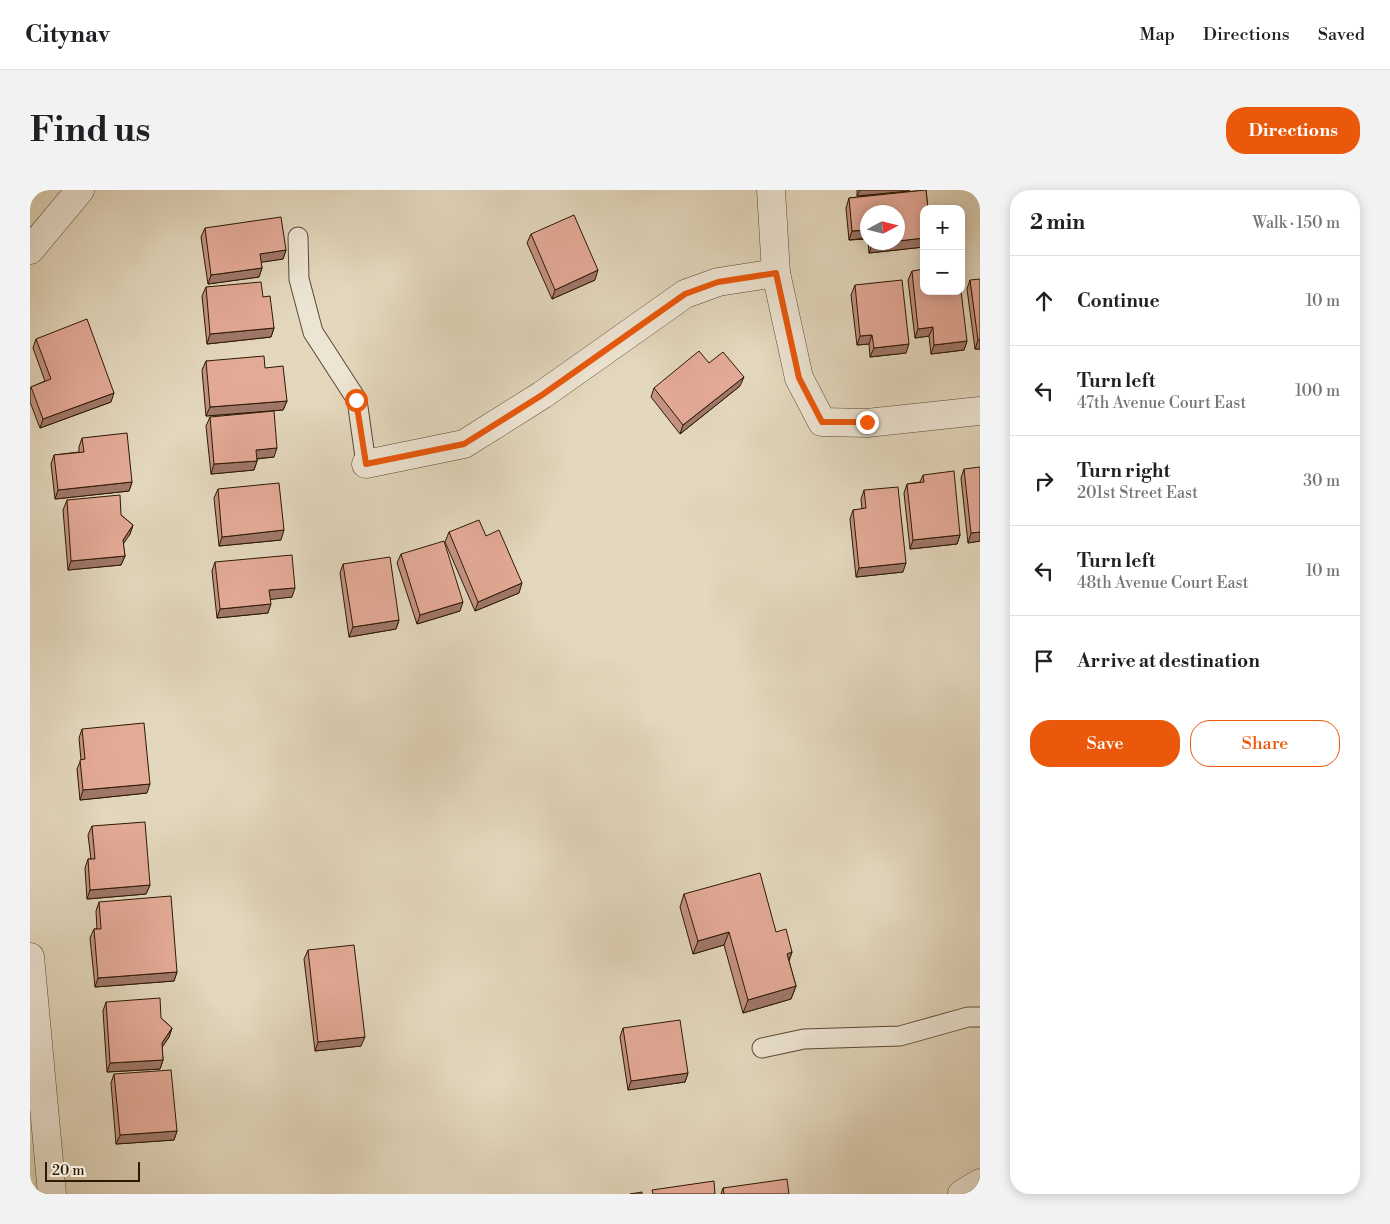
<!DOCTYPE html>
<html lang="en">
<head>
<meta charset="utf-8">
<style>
	:root { --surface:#fff; --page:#f2f2f2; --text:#202124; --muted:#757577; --line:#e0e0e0; --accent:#ea580c }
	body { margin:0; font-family:"Libre Bodoni",serif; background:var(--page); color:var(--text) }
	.controls { position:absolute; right:15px; top:15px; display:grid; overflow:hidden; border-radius:10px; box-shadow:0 2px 12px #0003 }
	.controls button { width:45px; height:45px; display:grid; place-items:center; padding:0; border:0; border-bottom:1px solid var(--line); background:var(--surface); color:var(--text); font:25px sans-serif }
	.compass { position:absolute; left:830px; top:15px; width:45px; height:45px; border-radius:50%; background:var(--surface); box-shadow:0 2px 12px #0003; rotate:83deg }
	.scale { position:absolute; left:15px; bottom:12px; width:95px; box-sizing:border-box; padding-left:5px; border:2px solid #2c1901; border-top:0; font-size:14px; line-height:18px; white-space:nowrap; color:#2c1901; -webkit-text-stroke:4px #ede5d4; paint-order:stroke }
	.stop { position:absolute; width:15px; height:15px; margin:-11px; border:4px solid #ea580c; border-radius:50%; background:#fff }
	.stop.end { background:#ea580c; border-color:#fff; box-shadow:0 1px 5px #0008 }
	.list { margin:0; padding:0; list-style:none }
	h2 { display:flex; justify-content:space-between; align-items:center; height:65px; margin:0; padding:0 20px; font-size:21px }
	h2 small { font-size:16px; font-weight:400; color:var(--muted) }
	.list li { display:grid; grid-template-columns:32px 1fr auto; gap:15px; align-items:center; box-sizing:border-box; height:90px; padding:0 20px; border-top:1px solid var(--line) }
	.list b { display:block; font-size:19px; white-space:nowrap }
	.list p { margin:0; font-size:16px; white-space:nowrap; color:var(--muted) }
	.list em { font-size:16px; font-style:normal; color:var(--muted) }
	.actions { display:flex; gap:10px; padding:15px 20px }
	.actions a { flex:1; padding:11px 0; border:1px solid var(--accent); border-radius:20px; text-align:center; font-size:18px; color:var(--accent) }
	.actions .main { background:var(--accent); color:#fff }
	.icon { flex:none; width:28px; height:28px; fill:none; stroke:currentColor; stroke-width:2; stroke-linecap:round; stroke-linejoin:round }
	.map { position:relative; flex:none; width:950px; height:1004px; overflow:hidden; border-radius:20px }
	header { display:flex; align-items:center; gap:30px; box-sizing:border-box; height:70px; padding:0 25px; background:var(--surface); border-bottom:1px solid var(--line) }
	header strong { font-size:24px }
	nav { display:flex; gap:28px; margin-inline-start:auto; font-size:18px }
	.intro { display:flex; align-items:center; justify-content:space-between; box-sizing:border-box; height:120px; padding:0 30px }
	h1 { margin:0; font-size:35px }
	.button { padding:12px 22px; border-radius:20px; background:var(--accent); color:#fff; font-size:18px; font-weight:700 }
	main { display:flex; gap:30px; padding:0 30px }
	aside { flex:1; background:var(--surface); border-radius:20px; box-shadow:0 2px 12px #0003 }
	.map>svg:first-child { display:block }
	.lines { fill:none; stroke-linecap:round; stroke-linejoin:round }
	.lane-casing { stroke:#5a4830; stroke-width:21 }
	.street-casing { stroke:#5a4830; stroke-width:29 }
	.lane { stroke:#ede5d4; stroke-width:19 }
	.street { stroke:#ede5d4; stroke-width:28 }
	.wall { fill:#c49283; stroke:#2c1901 }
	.shaded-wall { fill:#a0776a; stroke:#2c1901 }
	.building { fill:#e4aa98; stroke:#2c1901 }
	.route { stroke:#ea580c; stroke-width:6 }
</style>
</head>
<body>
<header>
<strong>Citynav</strong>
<nav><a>Map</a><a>Directions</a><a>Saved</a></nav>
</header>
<div class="intro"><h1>Find us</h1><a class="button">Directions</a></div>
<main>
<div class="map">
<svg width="950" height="1004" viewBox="0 0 950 1004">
	<rect width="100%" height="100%" fill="#e3d7bd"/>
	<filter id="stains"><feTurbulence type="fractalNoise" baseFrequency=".004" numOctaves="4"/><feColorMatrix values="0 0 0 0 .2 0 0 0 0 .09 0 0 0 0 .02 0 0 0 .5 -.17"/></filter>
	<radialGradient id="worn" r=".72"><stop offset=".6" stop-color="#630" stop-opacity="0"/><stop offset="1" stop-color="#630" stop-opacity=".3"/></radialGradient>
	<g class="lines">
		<defs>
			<g id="lane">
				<polyline points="268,47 269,89 283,142 327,210 336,274"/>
				<polyline points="732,858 774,849 870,846 938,827 950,827"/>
			</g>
			<g id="street">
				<polyline points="741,0 746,83 769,188 792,232 837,233 950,221"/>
				<polyline points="0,60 50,0"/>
				<polyline points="336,274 434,254 512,205 655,104 688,92 746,83"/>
				<polyline points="0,767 22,1004"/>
				<polyline points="932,1004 950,993"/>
			</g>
		</defs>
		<use href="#lane" class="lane-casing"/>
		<use href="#street" class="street-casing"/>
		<use href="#lane" class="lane"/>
		<use href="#street" class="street"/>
	</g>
	<g class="wall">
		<polygon points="827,0 879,0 879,1 827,6"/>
		<polygon points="896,0 898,19 894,19 894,57 839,63 838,52 868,52 868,22 838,22 838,49 819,50 816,18 819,8"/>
		<polygon points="175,38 256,60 253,69 231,72 232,78 229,87 178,94 171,47"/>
		<polygon points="501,44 565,90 522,109 497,53"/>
		<polygon points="882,81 937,151 934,160 901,164 899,146 885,148 878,90"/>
		<polygon points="940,90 950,159 945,159 937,99"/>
		<polygon points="825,95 876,163 840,167 839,154 827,155 821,105"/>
		<polygon points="176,97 233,107 244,138 241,147 177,154 172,106"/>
		<polygon points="6,149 81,212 10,238 0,212 0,199 1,197 15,191 3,158"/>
		<polygon points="176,171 235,178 257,211 253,220 176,226 172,180"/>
		<polygon points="679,173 710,196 650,244 621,207 624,198"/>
		<polygon points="180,227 244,267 227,269 227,271 224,280 181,284 176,236"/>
		<polygon points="52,248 102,292 99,301 25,309 21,274 24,265 49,262 49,257"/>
		<polygon points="934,279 950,351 938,353 931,288"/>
		<polygon points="893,285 930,345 927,354 880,359 874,303 877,294 890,292"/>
		<polygon points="188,299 251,350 189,356 184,308"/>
		<polygon points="834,300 873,382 826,387 820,329 823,320 832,319 831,309"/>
		<polygon points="37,310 91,325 103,335 100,344 93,353 95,366 91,375 38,380 33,320"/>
		<polygon points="419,342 456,346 489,403 445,421 415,352"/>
		<polygon points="371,364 430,421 387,434 367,373"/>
		<polygon points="185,372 262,407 240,409 238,423 187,428 182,381"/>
		<polygon points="313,374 369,430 366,439 319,447 310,383"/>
		<polygon points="52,539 117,603 50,610 47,579 51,570 49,548"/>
		<polygon points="62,636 120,695 116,704 57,709 55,678 58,669 61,669 58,645"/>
		<polygon points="654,704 746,742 762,762 759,771 766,796 761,809 713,823 694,755 663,764 650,717"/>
		<polygon points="69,712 147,782 144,791 65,797 60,748 64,739 67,739 66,721"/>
		<polygon points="278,760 331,856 285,861 274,769"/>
		<polygon points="76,812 131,828 142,838 139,847 132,857 133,870 130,879 77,882 73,821"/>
		<polygon points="593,838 658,883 655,892 598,900 590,847"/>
		<polygon points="84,884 147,941 144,950 86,954 81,893"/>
		<polygon points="693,998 759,1004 691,1004"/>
	</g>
	<g class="shaded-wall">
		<polygon points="830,0 879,0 879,1 827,6"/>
		<polygon points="838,40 837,48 819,50 822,41"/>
		<polygon points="894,48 894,57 839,63 842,54 853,52 868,52 868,51"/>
		<polygon points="256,60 253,69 227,73 230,64"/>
		<polygon points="232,78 229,87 178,94 181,85"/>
		<polygon points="568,80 565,90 522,109 525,100"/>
		<polygon points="903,137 899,146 885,148 888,139"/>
		<polygon points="244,138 241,147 177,154 180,144"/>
		<polygon points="842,145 839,154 827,155 830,146"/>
		<polygon points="948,150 950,150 950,159 945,159"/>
		<polygon points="937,151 934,160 901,164 904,155"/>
		<polygon points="879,154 876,163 840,167 844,158"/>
		<polygon points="714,187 710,196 650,244 653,235"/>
		<polygon points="84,203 81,212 10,238 13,229"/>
		<polygon points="257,211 253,220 176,226 180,217"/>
		<polygon points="247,258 244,267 223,269 226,260"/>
		<polygon points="227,271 224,280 181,284 184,274"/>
		<polygon points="102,292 99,301 25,309 28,300"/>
		<polygon points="103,335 100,344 90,359 93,350"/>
		<polygon points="254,340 251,350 189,356 192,347"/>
		<polygon points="950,342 950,351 938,353 941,343"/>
		<polygon points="930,345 927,354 880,359 883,350"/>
		<polygon points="95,366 91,375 38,380 41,371"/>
		<polygon points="876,373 873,382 826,387 829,378"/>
		<polygon points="492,393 489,403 445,421 448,412"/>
		<polygon points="265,398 262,407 236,410 239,400"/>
		<polygon points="433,412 430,421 387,434 390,425"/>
		<polygon points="241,414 238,423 187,428 190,419"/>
		<polygon points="369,430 366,439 319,447 323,437"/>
		<polygon points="120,594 117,603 50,610 53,600"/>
		<polygon points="120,695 116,704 57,709 60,700"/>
		<polygon points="699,742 694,755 663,764 668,751"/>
		<polygon points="762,762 757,775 757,764"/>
		<polygon points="147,782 144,791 65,797 68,788"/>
		<polygon points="766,796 761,809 713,823 718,810"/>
		<polygon points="142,838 139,847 129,862 132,853"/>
		<polygon points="335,847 331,856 285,861 288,852"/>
		<polygon points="133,870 130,879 77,882 80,873"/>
		<polygon points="658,883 655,892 598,900 601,891"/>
		<polygon points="147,941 144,950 86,954 90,945"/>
	</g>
	<g class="building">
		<polygon points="896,0 898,19 894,19 894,48 868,51 868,22 838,22 838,40 822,41 819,8"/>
		<polygon points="544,25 568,80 525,100 501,44"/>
		<polygon points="251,27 256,60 230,64 232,78 181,85 175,38"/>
		<polygon points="894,79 894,101 931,101 937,151 904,155 903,137 888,139 882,81"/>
		<polygon points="950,89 950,150 948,150 940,90"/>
		<polygon points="872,90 879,154 844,158 842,145 830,146 825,95"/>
		<polygon points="231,92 233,107 240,106 244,138 180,144 176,97"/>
		<polygon points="57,129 84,203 13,229 1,197 21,189 6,149"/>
		<polygon points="669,161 679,173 693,162 714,187 653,235 624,198"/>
		<polygon points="234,166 235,178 253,176 257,211 180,217 176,171"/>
		<polygon points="244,221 247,258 226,260 227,271 184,274 180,227"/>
		<polygon points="97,243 102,292 28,300 24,265 54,262 52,248"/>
		<polygon points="950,277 950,342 941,343 934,279"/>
		<polygon points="924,281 930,345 883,350 877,294 894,292 893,285"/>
		<polygon points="249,293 254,340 192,347 188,299"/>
		<polygon points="868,297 876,373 829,378 823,320 836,318 834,300"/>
		<polygon points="90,305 91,325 103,335 93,350 95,366 41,371 37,310"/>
		<polygon points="449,330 456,346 469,340 492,393 448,412 419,342"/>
		<polygon points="414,351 433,412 390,425 371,364"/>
		<polygon points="262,365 265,398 239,400 241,414 190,419 185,372"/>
		<polygon points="360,367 369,430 323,437 313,374"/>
		<polygon points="114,533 120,594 53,600 50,570 55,569 52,539"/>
		<polygon points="115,632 120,695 60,700 58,669 65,669 62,636"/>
		<polygon points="730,683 746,742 756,739 762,762 757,764 766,796 718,810 699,742 668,751 654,704"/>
		<polygon points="141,706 147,782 68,788 64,739 71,739 69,712"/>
		<polygon points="324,755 335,847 288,852 278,760"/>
		<polygon points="130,808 131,828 142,838 132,853 133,870 80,873 76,812"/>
		<polygon points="650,830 658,883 601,891 593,838"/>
		<polygon points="141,880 147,941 90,945 84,884"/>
		<polygon points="757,989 759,1004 694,1004 693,998"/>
		<polygon points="684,991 685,1004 623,1004 622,1000"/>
		<polygon points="612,1002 612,1004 600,1004"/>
	</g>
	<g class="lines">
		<polyline class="route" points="326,210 336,274 434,254 512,205 655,104 688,92 746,83 769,188 792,232 837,232"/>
	</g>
	<rect width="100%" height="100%" filter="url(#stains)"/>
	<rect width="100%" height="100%" fill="url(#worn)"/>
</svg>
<div class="controls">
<button>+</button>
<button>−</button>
</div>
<svg class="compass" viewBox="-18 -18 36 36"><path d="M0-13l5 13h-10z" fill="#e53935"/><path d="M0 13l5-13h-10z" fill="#757577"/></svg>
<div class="scale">20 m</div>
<div class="stop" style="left:326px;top:210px"></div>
<div class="stop end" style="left:837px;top:232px"></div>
</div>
<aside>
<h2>2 min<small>Walk · 150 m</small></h2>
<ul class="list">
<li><svg class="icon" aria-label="ahead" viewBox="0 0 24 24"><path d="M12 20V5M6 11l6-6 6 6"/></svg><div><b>Continue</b></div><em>10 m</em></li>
<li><svg class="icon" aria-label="left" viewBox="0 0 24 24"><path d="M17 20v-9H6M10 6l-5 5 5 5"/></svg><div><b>Turn left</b><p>47th Avenue Court East</p></div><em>100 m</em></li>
<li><svg class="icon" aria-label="right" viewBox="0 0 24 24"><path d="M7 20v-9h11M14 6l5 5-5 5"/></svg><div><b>Turn right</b><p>201st Street East</p></div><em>30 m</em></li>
<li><svg class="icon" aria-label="left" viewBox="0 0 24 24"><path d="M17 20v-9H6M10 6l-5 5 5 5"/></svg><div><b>Turn left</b><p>48th Avenue Court East</p></div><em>10 m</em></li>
<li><svg class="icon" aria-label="arrive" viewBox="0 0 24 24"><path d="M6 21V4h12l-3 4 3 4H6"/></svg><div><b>Arrive at destination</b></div></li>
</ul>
<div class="actions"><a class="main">Save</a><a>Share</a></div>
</aside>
</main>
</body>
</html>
